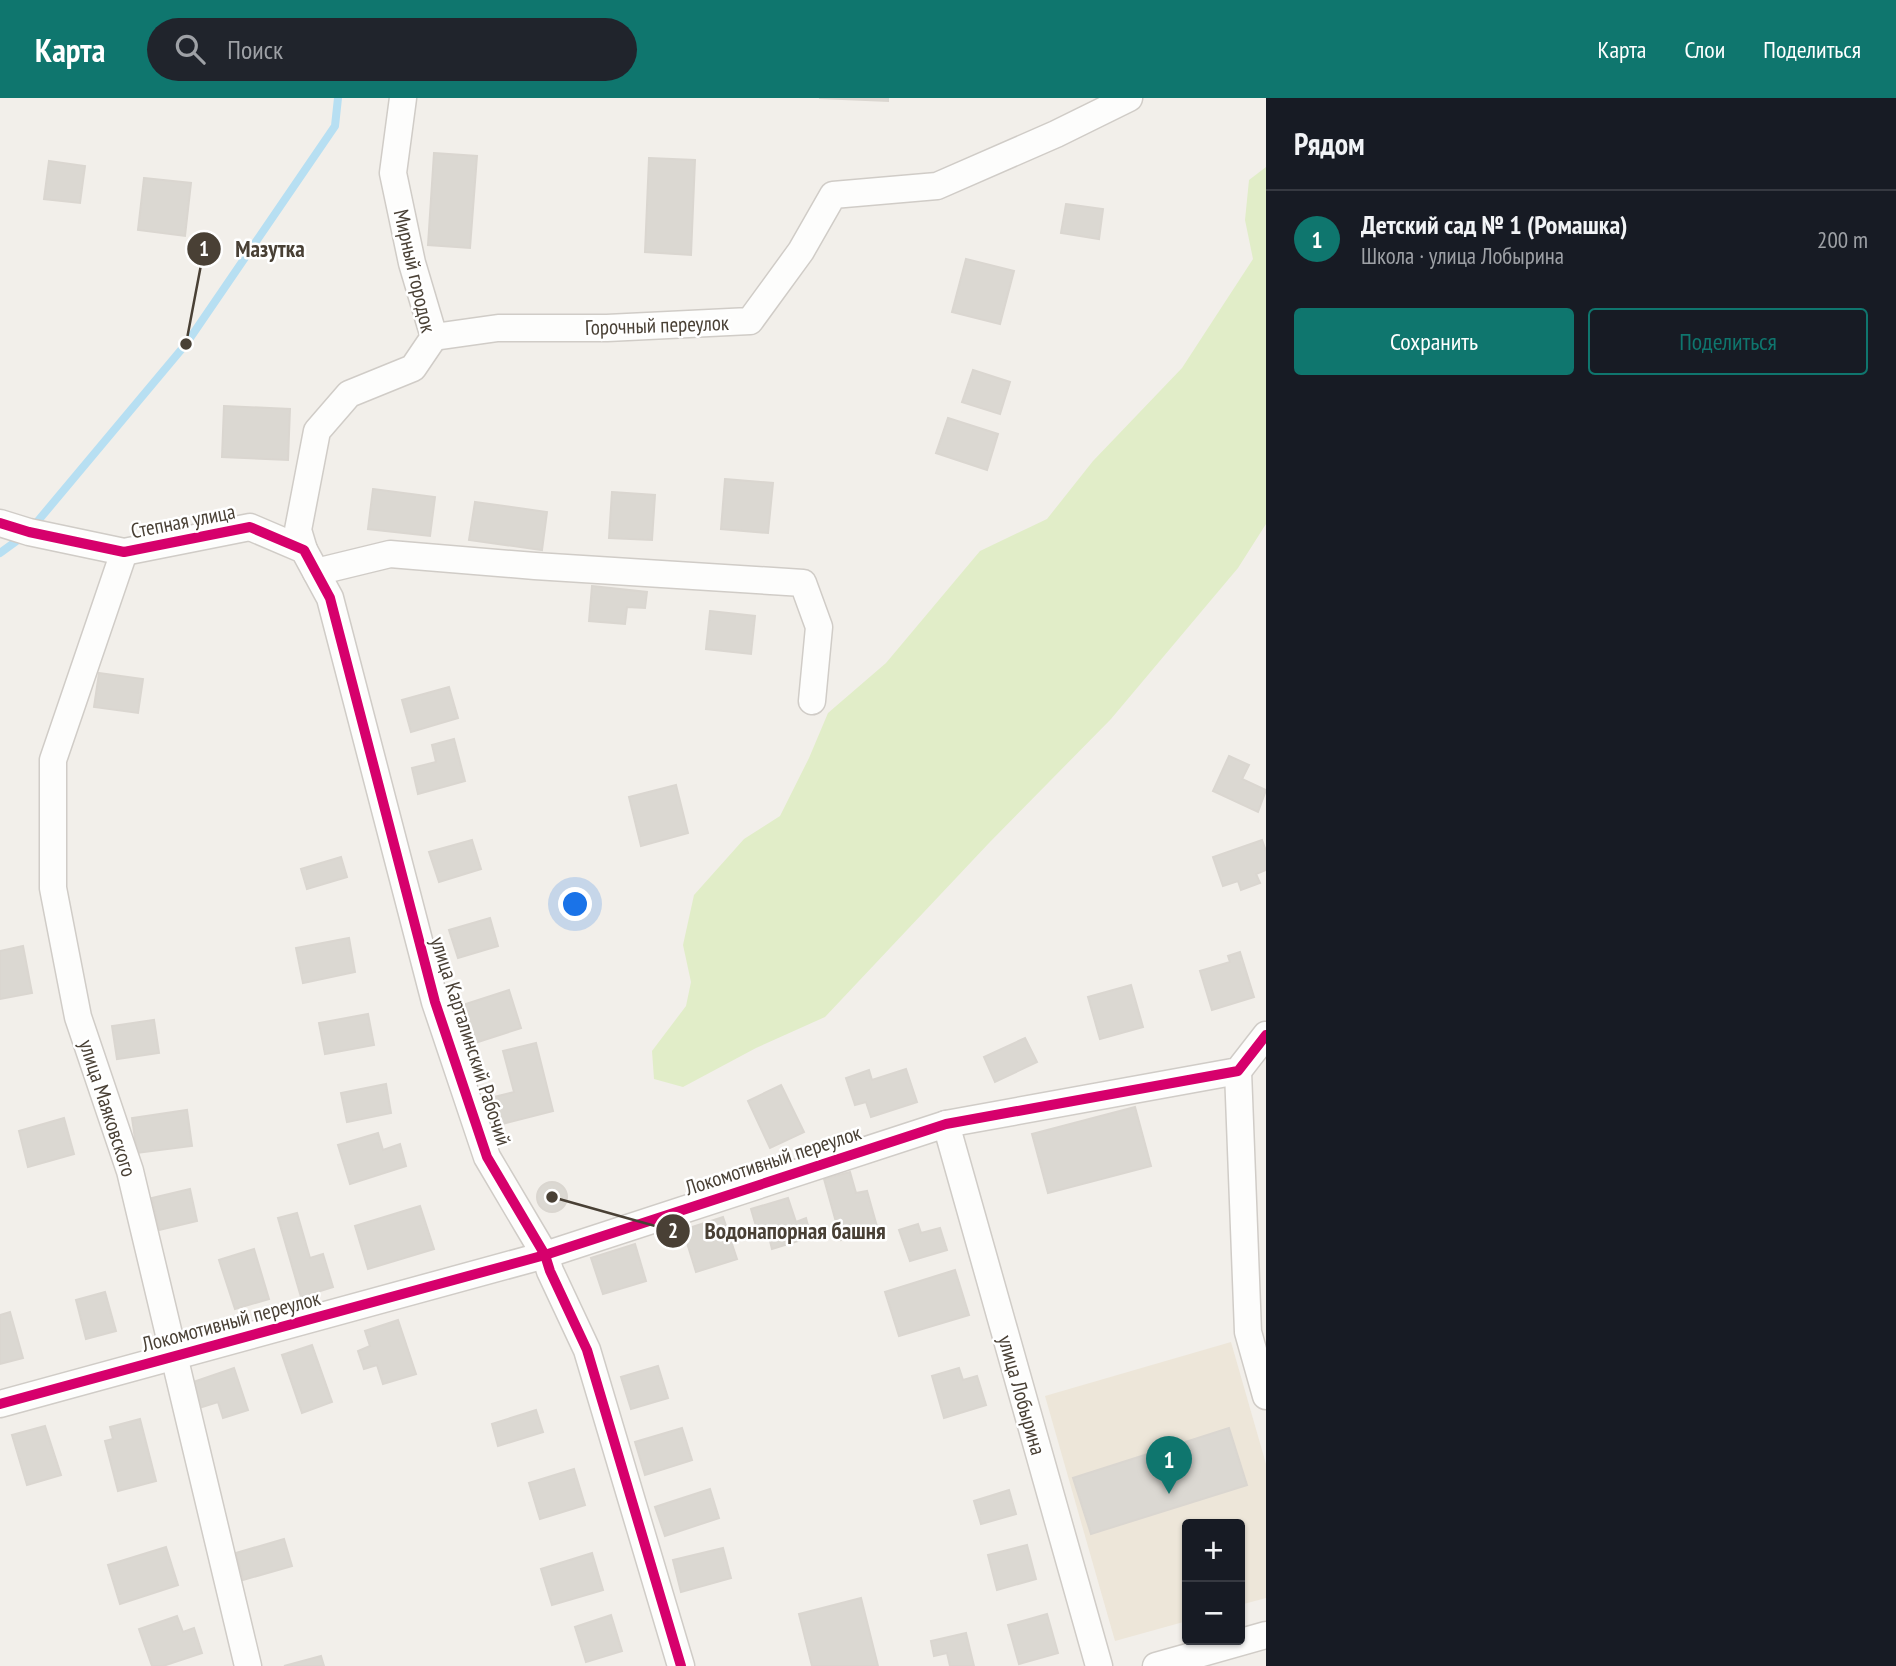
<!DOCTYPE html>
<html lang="ru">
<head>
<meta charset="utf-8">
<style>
	:root { --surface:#171b24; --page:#20242c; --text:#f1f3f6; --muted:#9ea1a6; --line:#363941; --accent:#0f766e }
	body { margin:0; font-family:"PT Sans Narrow",sans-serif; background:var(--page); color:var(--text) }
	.controls { position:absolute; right:21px; bottom:21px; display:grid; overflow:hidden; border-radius:7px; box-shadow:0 2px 5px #0004 }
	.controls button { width:63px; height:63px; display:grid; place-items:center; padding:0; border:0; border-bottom:2px solid var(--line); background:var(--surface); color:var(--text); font:35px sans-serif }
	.you { position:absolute; left:576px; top:807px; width:24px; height:24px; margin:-18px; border:5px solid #fff; border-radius:50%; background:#1a73e8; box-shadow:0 0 0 10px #1a73e833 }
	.badge { display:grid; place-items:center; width:46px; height:46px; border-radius:50%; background:var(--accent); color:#fff; font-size:23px; font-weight:700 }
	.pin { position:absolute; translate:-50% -58px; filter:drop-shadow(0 2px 4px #0008) }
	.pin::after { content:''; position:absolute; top:37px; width:24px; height:21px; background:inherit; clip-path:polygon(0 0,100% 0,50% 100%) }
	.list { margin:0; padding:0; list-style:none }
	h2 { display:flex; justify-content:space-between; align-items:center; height:91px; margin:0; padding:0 28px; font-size:30px }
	h2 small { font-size:23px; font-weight:400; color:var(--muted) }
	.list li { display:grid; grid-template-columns:46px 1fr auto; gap:21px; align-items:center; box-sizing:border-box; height:98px; padding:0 28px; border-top:2px solid var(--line) }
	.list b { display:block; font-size:26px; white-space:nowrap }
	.list p { margin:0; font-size:23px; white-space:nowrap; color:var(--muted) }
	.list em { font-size:23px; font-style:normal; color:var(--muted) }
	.actions { display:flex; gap:14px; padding:21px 28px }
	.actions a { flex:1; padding:16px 0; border:2px solid var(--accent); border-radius:7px; text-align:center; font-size:24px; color:var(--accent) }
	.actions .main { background:var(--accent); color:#fff }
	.icon { flex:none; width:38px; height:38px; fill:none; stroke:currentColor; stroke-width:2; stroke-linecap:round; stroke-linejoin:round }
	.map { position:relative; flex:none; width:1266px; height:1568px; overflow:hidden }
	header { display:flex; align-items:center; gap:42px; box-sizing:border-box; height:98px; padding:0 35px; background:var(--accent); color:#fff }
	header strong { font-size:33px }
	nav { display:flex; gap:38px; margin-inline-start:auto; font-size:24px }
	.search { width:490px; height:63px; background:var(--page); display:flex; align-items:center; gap:18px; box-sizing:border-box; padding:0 24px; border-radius:38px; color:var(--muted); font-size:26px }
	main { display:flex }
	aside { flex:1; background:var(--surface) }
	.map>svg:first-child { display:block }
	.education { fill:#ede6d9 }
	.green { fill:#e1edc8 }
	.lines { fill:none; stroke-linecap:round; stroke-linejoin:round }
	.stream { stroke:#b7dff2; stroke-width:8 }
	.building { fill:#dbd8d2; stroke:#dad6d0; stroke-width:2 }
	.minor-casing { stroke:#d0ccc7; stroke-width:29 }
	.minor { stroke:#fdfdfc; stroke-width:26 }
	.cycleway-casing { stroke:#fff; stroke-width:15 }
	.cycleway { stroke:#d6006c; stroke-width:10 }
	.labels { text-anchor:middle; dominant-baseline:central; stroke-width:5; stroke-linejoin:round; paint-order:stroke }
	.street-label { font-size:21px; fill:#494035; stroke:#fff }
	.leader { fill:none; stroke:#494035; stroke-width:2.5 }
	.callout-dot { fill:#494035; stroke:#fff; stroke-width:2.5 }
	.mark-label { font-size:21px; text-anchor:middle; font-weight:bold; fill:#fff }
	.callout-label { font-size:23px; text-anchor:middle; font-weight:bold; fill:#494035; stroke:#fff; stroke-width:5; stroke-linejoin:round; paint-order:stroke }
</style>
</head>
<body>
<header>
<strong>Карта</strong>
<div class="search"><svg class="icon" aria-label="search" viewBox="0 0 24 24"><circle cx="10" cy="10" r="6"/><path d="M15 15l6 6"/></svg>Поиск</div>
<nav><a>Карта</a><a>Слои</a><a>Поделиться</a></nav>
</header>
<main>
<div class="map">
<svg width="1266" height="1568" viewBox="0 0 1266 1568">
	<rect width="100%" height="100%" fill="#f2efea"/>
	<polygon class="education" points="1231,1244 1266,1366 1266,1500 1240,1507 1240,1426 1187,1426 1187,1523 1115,1543 1045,1298"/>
	<polygon class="green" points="1266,69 1266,426 1238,470 1111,621 989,745 825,919 756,950 683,989 654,981 652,953 686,908 691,884 683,847 694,797 744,741 780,718 809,660 828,615 886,565 980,453 1047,421 1093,363 1182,270 1253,161 1245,122 1249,82"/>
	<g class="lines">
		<g class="stream">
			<polyline points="32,430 186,246 335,28 338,0"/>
			<polyline points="0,455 22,439"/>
		</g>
	</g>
	<g class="building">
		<polygon points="819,0 888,0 888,3"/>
		<polygon points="434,55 477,58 470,150 428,147"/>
		<polygon points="649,60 695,62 691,157 645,154"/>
		<polygon points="49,63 85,68 80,105 44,101"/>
		<polygon points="144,80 191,85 185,138 138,132"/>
		<polygon points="1066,106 1103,111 1099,141 1061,135"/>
		<polygon points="966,161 1014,173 1000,226 952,214"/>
		<polygon points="973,272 1010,284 1000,316 962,304"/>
		<polygon points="224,308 290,311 288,362 222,359"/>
		<polygon points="948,320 998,336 987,372 936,355"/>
		<polygon points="725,381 773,385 768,435 721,431"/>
		<polygon points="373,391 435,399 430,438 368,431"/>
		<polygon points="612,394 655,397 652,442 609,440"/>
		<polygon points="475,404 547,414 542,452 469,442"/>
		<polygon points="592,488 647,494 645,510 627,509 625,526 589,523"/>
		<polygon points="710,513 755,518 751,556 706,551"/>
		<polygon points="99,575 143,581 138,615 94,609"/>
		<polygon points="449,589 458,620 411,634 402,602"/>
		<polygon points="454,641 465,683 418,696 412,670 436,664 432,647"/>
		<polygon points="1229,658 1249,667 1242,681 1266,692 1258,714 1213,693"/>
		<polygon points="676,687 688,735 641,748 629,699"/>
		<polygon points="472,742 481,771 439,784 429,754"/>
		<polygon points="1262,742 1266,753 1266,772 1256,776 1260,785 1241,792 1238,783 1223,788 1213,759"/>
		<polygon points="341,759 347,779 307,791 301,771"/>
		<polygon points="490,820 498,848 458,860 449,832"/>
		<polygon points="349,840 355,874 303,885 296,850"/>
		<polygon points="23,848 32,895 0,901 0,853"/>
		<polygon points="1240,854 1254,899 1212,912 1200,873 1230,864 1228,858"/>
		<polygon points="1131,887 1143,929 1100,941 1088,899"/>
		<polygon points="509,892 521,930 475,945 463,907"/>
		<polygon points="368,916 374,947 325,956 319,925"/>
		<polygon points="154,922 159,955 117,961 112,928"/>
		<polygon points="1025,940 1037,964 995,984 984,959"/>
		<polygon points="536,945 553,1013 502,1026 494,999 514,994 503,953"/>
		<polygon points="906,971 917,1004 871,1019 866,1004 855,1007 846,980 869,972 872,982"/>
		<polygon points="386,986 391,1015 347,1024 341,995"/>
		<polygon points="781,987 804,1034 770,1050 748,1003"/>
		<polygon points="1135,1009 1151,1068 1048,1095 1032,1036"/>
		<polygon points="187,1012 192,1048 137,1055 132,1020"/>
		<polygon points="64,1020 74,1056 28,1069 19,1033"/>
		<polygon points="378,1035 383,1052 400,1046 406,1068 350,1086 338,1047"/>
		<polygon points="850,1074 856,1095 867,1093 878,1132 841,1142 824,1081"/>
		<circle cx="552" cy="1099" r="15"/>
		<polygon points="190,1091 197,1123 159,1132 152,1100"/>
		<polygon points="788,1100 796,1124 806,1120 811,1139 772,1151 769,1139 760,1142 751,1111"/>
		<polygon points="420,1108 434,1151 368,1171 355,1128"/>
		<polygon points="297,1115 310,1160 323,1156 333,1189 301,1199 278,1120"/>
		<polygon points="723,1119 737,1161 696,1174 683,1132"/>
		<polygon points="918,1126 921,1135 940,1130 947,1152 910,1163 899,1132"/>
		<polygon points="635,1146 646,1183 603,1196 591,1160"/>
		<polygon points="254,1151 269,1201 235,1211 219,1162"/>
		<polygon points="955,1172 969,1217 899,1238 885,1194"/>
		<polygon points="105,1194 116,1233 86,1241 76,1202"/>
		<polygon points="10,1214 23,1260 0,1266 0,1217"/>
		<polygon points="398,1222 416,1276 383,1286 377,1267 364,1271 358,1253 370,1248 365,1233"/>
		<polygon points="312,1247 332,1304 302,1315 282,1257"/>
		<polygon points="658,1268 668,1300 631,1311 621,1279"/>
		<polygon points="234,1270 248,1312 223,1320 218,1304 199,1310 190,1285"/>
		<polygon points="959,1270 963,1282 977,1278 986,1307 944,1320 932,1278"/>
		<polygon points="536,1312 543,1334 498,1348 492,1326"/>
		<polygon points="140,1321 156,1383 118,1393 105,1343 113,1341 110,1329"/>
		<polygon points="45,1328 61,1377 27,1387 12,1337"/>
		<polygon points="682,1330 692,1362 645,1377 635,1344"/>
		<polygon points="1229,1330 1247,1387 1091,1436 1073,1380"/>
		<polygon points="574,1371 585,1407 540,1421 529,1385"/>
		<polygon points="710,1391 719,1420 665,1438 655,1409"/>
		<polygon points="1009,1392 1016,1416 981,1426 974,1403"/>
		<polygon points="284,1441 292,1468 243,1482 236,1455"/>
		<polygon points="1027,1447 1036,1481 997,1492 988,1457"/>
		<polygon points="166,1449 178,1487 120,1506 108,1467"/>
		<polygon points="723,1450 731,1480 681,1494 673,1462"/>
		<polygon points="592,1455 603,1492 552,1507 541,1471"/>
		<polygon points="861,1500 878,1568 812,1568 799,1516"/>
		<polygon points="1047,1516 1058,1555 1019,1566 1008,1527"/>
		<polygon points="611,1517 622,1553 586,1564 575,1529"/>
		<polygon points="177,1518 183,1534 194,1530 202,1555 163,1568 152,1568 139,1531"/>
		<polygon points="966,1535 974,1568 950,1568 947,1555 934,1558 931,1543"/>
		<polygon points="321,1558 324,1568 284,1568"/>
	</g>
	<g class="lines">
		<defs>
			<g id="minor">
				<polyline points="434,239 498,230 607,230 750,223 801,153 833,97 937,88 1056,36 1129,0"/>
				<polyline points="0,425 29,434 124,454 250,429 304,452 330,500 435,904 487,1059 545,1157 550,1173 587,1252 681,1568"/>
				<polyline points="304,452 298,432 317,333 349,296 413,270 434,239 412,165 393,75 403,0"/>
				<polyline points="124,454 53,662 53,790 78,919 130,1073 248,1568"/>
				<polyline points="316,474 390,456 535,468 803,485 819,529 812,603"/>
				<polyline points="1238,973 1248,1234 1266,1298"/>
				<polyline points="946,1026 1099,1568"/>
				<polyline points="0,1306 545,1157 946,1026 1238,973 1266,937"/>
				<polyline points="1156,1568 1266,1537"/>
			</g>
		</defs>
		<use href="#minor" class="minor-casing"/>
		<use href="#minor" class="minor"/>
		<defs>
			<g id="cycleway">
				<polyline points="0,425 29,434 124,454 250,429 304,452 330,500 435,904 487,1059 545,1157 550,1173 587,1252 681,1568"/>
				<polyline points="0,1306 545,1157 946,1026 1238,973 1266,937"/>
			</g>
		</defs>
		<use href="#cycleway" class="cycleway-casing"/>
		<use href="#cycleway" class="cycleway"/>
	</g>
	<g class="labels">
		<g class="street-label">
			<text transform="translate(415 173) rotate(77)">Мирный городок</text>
			<text transform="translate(657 227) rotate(-2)">Горочный переулок</text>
			<text transform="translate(183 423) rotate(-11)">Степная улица</text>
			<text transform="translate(471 943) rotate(72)">улица Карталинский Рабочий</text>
			<text transform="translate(108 1010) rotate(72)">улица Маяковского</text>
			<text transform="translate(773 1062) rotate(-18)">Локомотивный переулок</text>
			<text transform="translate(231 1223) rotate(-15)">Локомотивный переулок</text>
			<text transform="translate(1022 1297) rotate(74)">улица Лобырина</text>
		</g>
	</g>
	<path class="leader" d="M186 246L204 151M552 1099L673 1133"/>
	<g class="callout-dot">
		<circle cx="186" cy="246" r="7"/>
		<circle cx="552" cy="1099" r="7"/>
		<circle cx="204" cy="151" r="18"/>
		<circle cx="673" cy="1133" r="18"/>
	</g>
	<g class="mark-label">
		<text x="204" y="158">1</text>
		<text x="673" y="1140">2</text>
	</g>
	<g class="callout-label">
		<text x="270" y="159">Мазутка</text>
		<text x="795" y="1141">Водонапорная башня</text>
	</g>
</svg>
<div class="controls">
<button>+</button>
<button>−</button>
</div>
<div class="you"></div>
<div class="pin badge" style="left:1169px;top:1396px">1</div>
</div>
<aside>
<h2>Рядом<small></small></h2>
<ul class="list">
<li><span class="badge">1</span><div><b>Детский сад № 1 (Ромашка)</b><p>Школа · улица Лобырина</p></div><em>200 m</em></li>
</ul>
<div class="actions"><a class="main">Сохранить</a><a>Поделиться</a></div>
</aside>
</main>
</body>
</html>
